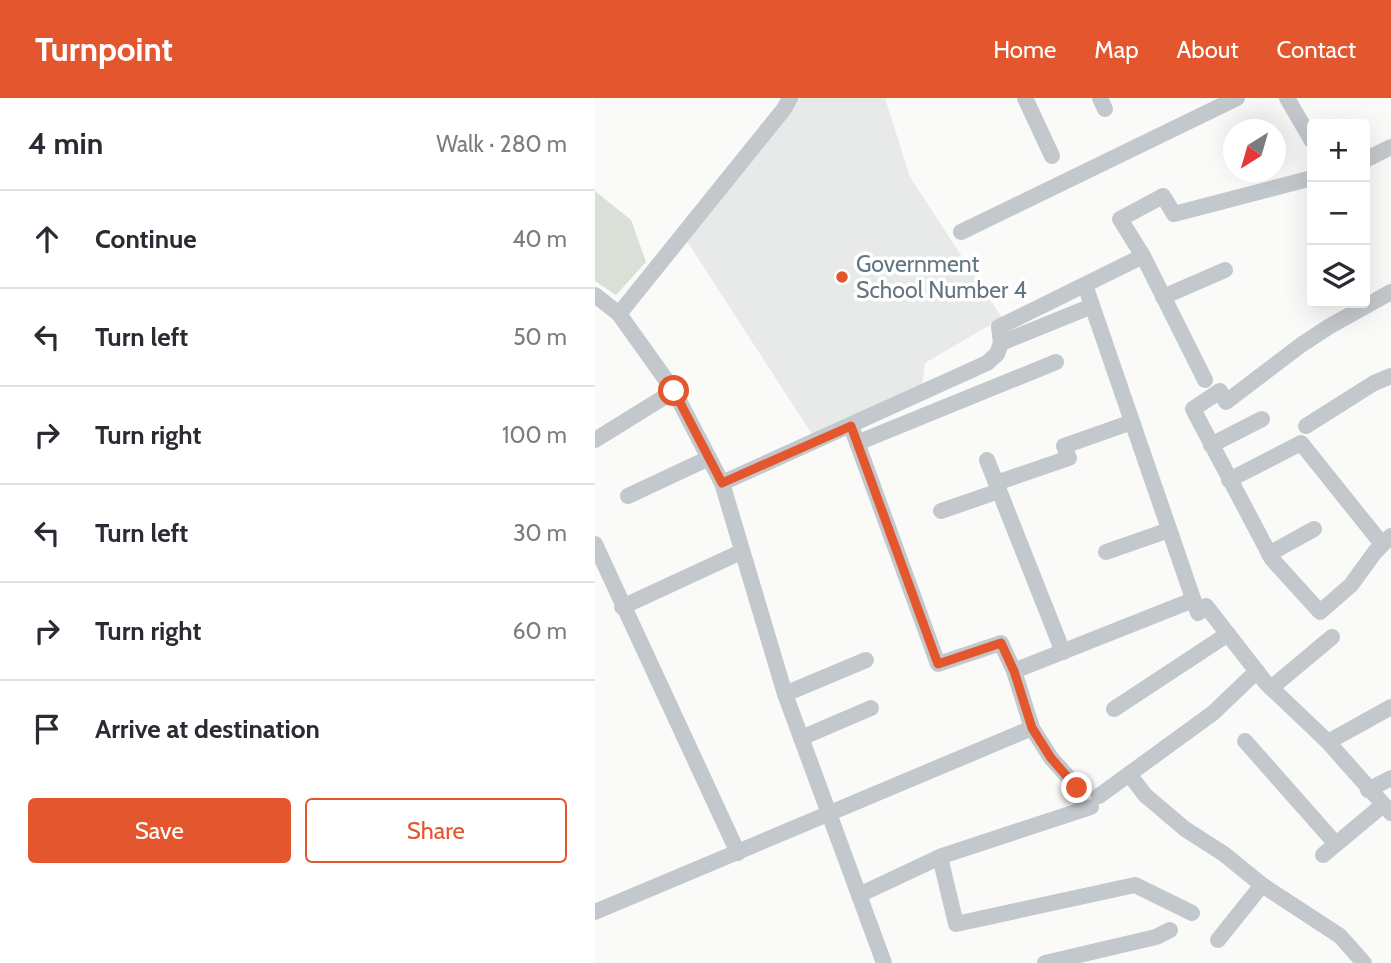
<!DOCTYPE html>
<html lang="en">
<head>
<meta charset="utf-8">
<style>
	:root { --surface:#fff; --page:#f2f2f3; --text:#2b2b33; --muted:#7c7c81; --line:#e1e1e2; --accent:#e4572e }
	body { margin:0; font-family:Cabin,sans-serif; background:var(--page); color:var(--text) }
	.controls { position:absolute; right:21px; top:21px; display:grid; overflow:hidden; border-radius:7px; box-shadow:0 7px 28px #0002 }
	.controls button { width:63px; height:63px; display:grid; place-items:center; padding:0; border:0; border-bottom:2px solid var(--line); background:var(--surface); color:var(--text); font:35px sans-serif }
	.compass { position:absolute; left:628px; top:21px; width:63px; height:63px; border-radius:50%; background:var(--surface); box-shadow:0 7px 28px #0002; rotate:217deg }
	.stop { position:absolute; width:21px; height:21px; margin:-16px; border:5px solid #e4572e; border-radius:50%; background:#fff }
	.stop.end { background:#e4572e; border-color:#fff; box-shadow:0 2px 7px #0008 }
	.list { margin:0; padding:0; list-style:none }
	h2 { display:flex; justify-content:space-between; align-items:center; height:91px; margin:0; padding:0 28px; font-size:30px }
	h2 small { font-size:23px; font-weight:400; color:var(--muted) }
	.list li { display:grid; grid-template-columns:46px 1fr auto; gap:21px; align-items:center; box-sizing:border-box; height:98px; padding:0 28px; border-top:2px solid var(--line) }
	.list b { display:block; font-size:26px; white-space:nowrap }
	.list em { font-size:23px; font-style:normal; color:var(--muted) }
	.actions { display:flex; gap:14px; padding:21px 28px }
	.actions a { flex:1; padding:16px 0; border:2px solid var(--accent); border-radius:7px; text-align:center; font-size:24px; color:var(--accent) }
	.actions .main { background:var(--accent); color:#fff }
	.icon { flex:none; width:38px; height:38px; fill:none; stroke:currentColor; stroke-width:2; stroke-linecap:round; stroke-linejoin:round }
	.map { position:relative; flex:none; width:796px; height:865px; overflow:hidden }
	header { display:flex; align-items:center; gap:42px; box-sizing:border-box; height:98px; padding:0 35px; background:var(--accent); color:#fff }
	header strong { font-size:33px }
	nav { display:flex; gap:38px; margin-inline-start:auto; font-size:24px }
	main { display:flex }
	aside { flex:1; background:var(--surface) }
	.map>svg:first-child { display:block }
	.built { fill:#e8e9e9 }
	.green { fill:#dadfd7 }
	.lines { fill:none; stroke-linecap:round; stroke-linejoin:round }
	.minor { stroke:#c3c8cc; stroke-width:16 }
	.route { stroke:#e4572e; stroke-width:9 }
	.poi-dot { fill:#e4572e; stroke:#fff; stroke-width:2.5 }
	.labels { text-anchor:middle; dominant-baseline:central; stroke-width:7; stroke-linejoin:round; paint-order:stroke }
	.poi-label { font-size:23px; fill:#657683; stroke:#fff; text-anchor:start }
</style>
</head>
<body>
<header>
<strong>Turnpoint</strong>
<nav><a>Home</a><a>Map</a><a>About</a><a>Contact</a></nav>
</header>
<main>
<aside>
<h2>4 min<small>Walk · 280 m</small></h2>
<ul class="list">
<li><svg class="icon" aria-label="ahead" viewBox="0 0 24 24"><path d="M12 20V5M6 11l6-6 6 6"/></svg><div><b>Continue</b></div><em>40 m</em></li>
<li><svg class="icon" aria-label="left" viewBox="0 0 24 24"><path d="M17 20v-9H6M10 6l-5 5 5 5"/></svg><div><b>Turn left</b></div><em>50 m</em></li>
<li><svg class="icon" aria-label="right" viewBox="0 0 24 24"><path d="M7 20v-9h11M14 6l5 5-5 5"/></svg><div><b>Turn right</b></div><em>100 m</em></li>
<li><svg class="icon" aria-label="left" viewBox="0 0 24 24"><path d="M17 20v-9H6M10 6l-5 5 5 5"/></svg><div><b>Turn left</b></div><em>30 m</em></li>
<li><svg class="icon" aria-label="right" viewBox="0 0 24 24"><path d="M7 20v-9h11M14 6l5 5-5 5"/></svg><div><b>Turn right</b></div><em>60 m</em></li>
<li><svg class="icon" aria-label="arrive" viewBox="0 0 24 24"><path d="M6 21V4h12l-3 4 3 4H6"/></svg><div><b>Arrive at destination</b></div></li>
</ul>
<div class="actions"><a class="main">Save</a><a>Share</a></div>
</aside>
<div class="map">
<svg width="796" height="865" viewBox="0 0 796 865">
	<rect width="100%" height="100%" fill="#fafaf8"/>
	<polygon class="built" points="195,0 290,0 315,79 407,220 330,265 325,304 222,344 88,137"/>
	<polygon class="green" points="0,93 36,122 51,164 21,197 0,183"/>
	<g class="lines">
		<g class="minor">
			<polyline points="430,0 457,58"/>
			<polyline points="505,0 510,11"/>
			<polyline points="692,0 717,43"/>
			<polyline points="770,62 796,49"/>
			<polyline points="366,134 642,0"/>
			<polyline points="548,158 610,282"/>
			<polyline points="490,187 603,515 611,508 671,585 733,644 796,715"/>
			<polyline points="796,194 735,228 706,247 631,304 625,293 598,311 677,461 725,514 756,487 780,454 796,438"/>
			<polyline points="0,197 24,216 79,293 127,385 190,596 289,865"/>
			<polyline points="568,199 630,172"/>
			<polyline points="24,216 189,11 195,0"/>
			<polyline points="406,245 404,229 548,158 525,121 568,98 579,116 717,80"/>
			<polyline points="256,328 343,566 406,545 419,573 437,630 456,660 483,690"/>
			<polyline points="711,328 779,285 796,278"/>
			<polyline points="0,342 79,293"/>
			<polyline points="262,345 461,264"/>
			<polyline points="616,347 667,321"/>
			<polyline points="392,362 468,554"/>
			<polyline points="634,382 706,345 787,446"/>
			<polyline points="127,385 392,265 402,256 406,245 497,208"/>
			<polyline points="401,385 474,360 469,348 537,324"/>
			<polyline points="33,398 114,360"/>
			<polyline points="346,413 404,393"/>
			<polyline points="0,446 143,755"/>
			<polyline points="511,454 574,432"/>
			<polyline points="674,456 719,431"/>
			<polyline points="27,509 146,454"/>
			<polyline points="419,573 598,502"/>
			<polyline points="676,590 737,539"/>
			<polyline points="190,596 271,562"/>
			<polyline points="519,611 633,536"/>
			<polyline points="206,640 276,610"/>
			<polyline points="650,643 741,746"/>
			<polyline points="733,644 796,609"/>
			<polyline points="534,676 550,697 590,731 629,756 667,787 745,838 769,865"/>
			<polyline points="773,692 796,680"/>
			<polyline points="504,698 618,615 662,573"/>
			<polyline points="728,757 788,707"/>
			<polyline points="345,759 361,826 540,787 597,815"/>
			<polyline points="264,797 347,758 496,709"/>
			<polyline points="0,814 437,630"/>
			<polyline points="623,842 667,787"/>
			<polyline points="450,865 561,839 575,832"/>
		</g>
	</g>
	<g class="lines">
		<polyline class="route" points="79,293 127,385 256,328 343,566 406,545 419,573 437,630 456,660 482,690"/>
	</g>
	<circle class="poi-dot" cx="247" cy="179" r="7"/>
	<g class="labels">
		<g class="poi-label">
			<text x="261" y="166">Government<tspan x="261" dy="26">School Number 4</tspan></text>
		</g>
	</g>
</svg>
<div class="controls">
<button>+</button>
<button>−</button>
<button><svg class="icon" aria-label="layers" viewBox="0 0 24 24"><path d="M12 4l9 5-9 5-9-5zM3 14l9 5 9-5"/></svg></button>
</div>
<svg class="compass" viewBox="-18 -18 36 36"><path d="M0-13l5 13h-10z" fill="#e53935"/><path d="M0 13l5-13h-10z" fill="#7c7c81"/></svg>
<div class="stop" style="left:79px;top:293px"></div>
<div class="stop end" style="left:482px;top:690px"></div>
</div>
</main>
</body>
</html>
